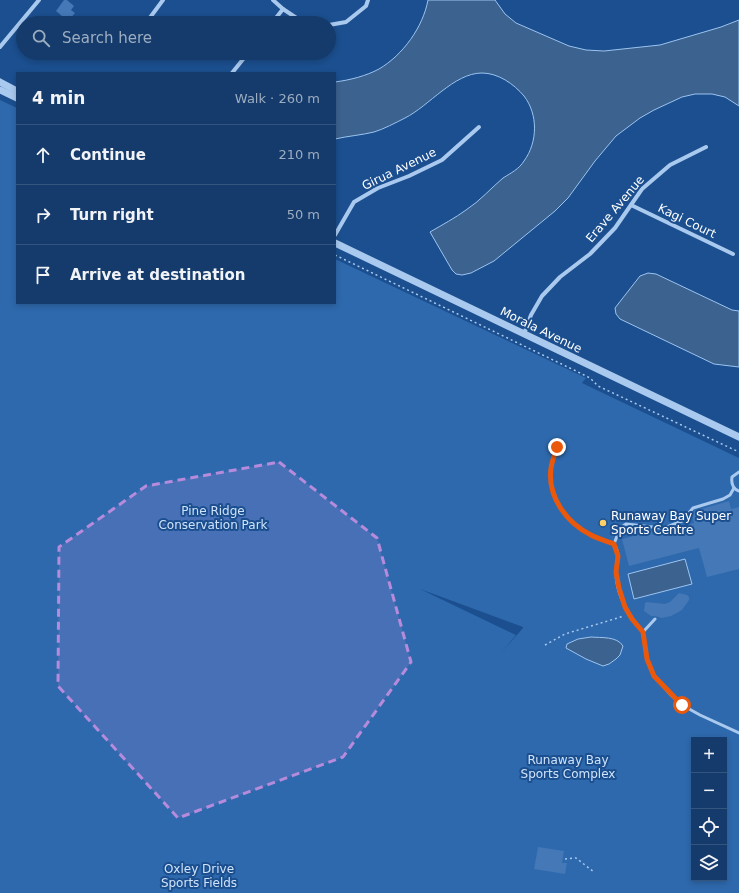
<!DOCTYPE html>
<html lang="en">
<head>
<meta charset="utf-8">
<style>
	:root { --surface:#143b6b; --page:#1d4271; --text:#f1f3f6; --muted:#9dadc1; --line:#33557e }
	body { margin:0; font-family:"DejaVu Sans",sans-serif; background:var(--page); color:var(--text) }
	.controls { position:absolute; right:12px; bottom:12px; display:grid; overflow:hidden; border-radius:0px; box-shadow:0 2px 6px #0003 }
	.controls button { width:36px; height:36px; display:grid; place-items:center; padding:0; border:0; border-bottom:1px solid var(--line); background:var(--surface); color:var(--text); font:20px sans-serif }
	.stop { position:absolute; width:12px; height:12px; margin:-9px; border:3px solid #ea580c; border-radius:50%; background:#fff }
	.stop.end { background:#ea580c; border-color:#fff; box-shadow:0 1px 4px #0008 }
	.list { margin:0; padding:0; list-style:none }
	h2 { display:flex; justify-content:space-between; align-items:center; height:52px; margin:0; padding:0 16px; font-size:17px }
	h2 small { font-size:13px; font-weight:400; color:var(--muted) }
	.list li { display:grid; grid-template-columns:26px 1fr auto; gap:12px; align-items:center; box-sizing:border-box; height:60px; padding:0 16px; border-top:1px solid var(--line) }
	.list b { display:block; font-size:15px; white-space:nowrap }
	.list em { font-size:13px; font-style:normal; color:var(--muted) }
	.icon { flex:none; width:22px; height:22px; fill:none; stroke:currentColor; stroke-width:2; stroke-linecap:round; stroke-linejoin:round }
	.map { position:relative; flex:none; width:739px; height:893px; overflow:hidden }
	.search { position:absolute; background:var(--surface); box-shadow:0 2px 6px #0003; left:16px; top:16px; width:320px; height:44px; display:flex; align-items:center; gap:10px; box-sizing:border-box; padding:0 14px; border-radius:22px; color:var(--muted); font-size:15px }
	.panel { position:absolute; background:var(--surface); box-shadow:0 2px 6px #0003; left:16px; top:72px; width:320px; height:232px; border-radius:0px }
	.map>svg:first-child { display:block }
	.green { fill:#2e69ad; fill-rule:evenodd }
	.water { fill:#3c6290; stroke:#9cc4f0 }
	.building { fill:#4478b7 }
	.lines { fill:none; stroke-linecap:round; stroke-linejoin:round }
	.path { stroke:#a9c9ee; stroke-width:1.5; stroke-dasharray:2 3; stroke-linecap:butt }
	.service { stroke:#a9c9ee; stroke-width:3 }
	.minor { stroke:#a9c9ee; stroke-width:4 }
	.tertiary { stroke:#a9c9ee; stroke-width:7 }
	.route { stroke:#ea580c; stroke-width:5 }
	.marked { fill:#b68bdc; fill-opacity:0.2; stroke:#b68bdc; stroke-width:3; stroke-dasharray:8 5; stroke-linejoin:round }
	.poi-dot { fill:#ffd166; stroke:#1b4f8f; stroke-width:1.5 }
	.labels { text-anchor:middle; dominant-baseline:central; stroke-width:4; stroke-linejoin:round; paint-order:stroke }
	.street-label { font-size:12px; fill:#fff; stroke:#1b4f8f }
	.park-label { font-size:12px; fill:#cfe3fa; stroke:#1b4f8f }
	.poi-label { font-size:12px; fill:#fff; stroke:#1b4f8f; text-anchor:start }
</style>
</head>
<body>
<div class="map">
<svg width="739" height="893" viewBox="0 0 739 893">
	<rect width="100%" height="100%" fill="#1b4f8f"/>
	<path class="green" d="M0 100 17 108V303H335V259L586 378 582 383 739 458V893H0ZM420 589 523 627V628L500 654 516 635ZM694 740H724V878H694Z"/>
	<g class="water">
		<path d="M428 0H495L505 14 516 23 569 46 586 50 604 51 660 45 721 27 739 20V106L725 97 712 94H695L682 97 654 110 640 118 616 136 595 161 568 198 555 211 494 261 471 273 462 275 456 274 452 270 430 232C442 225 455 218 466 210 480 201 491 188 503 178 511 173 519 169 524 161 538 142 538 114 524 96 514 84 498 73 482 73 454 73 429 106 405 118 395 123 384 129 374 132 362 135 348 136 335 139V82C350 80 366 76 379 69 403 55 423 27 428 0Z"/>
		<polygon points="648,273 656,274 732,310 739,311 739,367 714,364 620,319 616,314 615,308 640,276"/>
		<polygon points="685,559 692,584 634,599 628,574"/>
		<path d="M591 637C601 638 617 636 623 646L620 655 616 659 609 664 603 666 586 659 566 648 567 644 578 639Z"/>
	</g>
	<g class="building">
		<polygon points="64,0 67,0 74,6 71,10 75,13 68,21 56,11"/>
		<polygon points="729,501 731,509 739,507 739,569 707,577 699,548 629,566 622,539 652,531 653,535 694,523 692,514 695,511"/>
		<polygon points="679,593 687,595 689,597 689,600 682,610 671,616 662,618 655,616 651,616 644,611 645,603 647,602 665,604 670,602"/>
		<polygon points="538,847 564,851 562,863 567,863 565,874 534,869"/>
	</g>
	<g class="lines">
		<g class="path">
			<polyline points="335,255 576,371 590,378 598,386 739,452"/>
			<polyline points="545,645 565,634 624,616"/>
			<polyline points="565,859 576,858 594,872"/>
		</g>
		<g class="service">
			<path d="M557 447C555 454 552 461 551 468 547 497 567 523 591 535 598 539 607 541 614 544 616 547 618 552 618 556 619 561 616 567 616 572 616 594 629 616 643 632"/>
			<path d="M739 472 732 477C731 484 733 489 739 491"/>
			<polyline points="614,544 620,528 626,524 661,528 667,527 682,521 693,508 723,499 730,495 734,488"/>
			<polyline points="655,619 643,632 647,659 654,676 671,695 682,705 700,715 739,733"/>
		</g>
		<g class="minor">
			<polyline points="273,0 283,9 304,23"/>
			<polyline points="146,23 163,0"/>
			<polyline points="272,23 283,9"/>
			<polyline points="329,25 346,22 366,6 368,0"/>
			<polyline points="0,47 39,0"/>
			<polyline points="232,73 248,53"/>
			<polyline points="631,205 733,254"/>
			<polyline points="335,235 354,202 378,188 409,176 442,160 479,127"/>
			<polyline points="524,334 531,315 542,296 560,277 590,254 615,228 642,189 670,165 706,147"/>
		</g>
		<g class="tertiary">
			<polyline points="0,82 17,91"/>
			<polyline points="0,90 17,98"/>
			<polyline points="335,243 739,437"/>
		</g>
	</g>
	<g class="lines">
		<path class="route" d="M557 447C555 454 552 461 551 468 547 497 567 523 591 535 598 539 607 541 614 544L618 556 616 572 619 588 625 607 632 619 643 632 647 659 654 676 682 705"/>
	</g>
	<path class="marked" d="M279 462 377 538 411 662 343 757 178 818 58 686 59 547 146 486Z"/>
	<circle class="poi-dot" cx="603" cy="523" r="4"/>
	<g class="labels">
		<g class="street-label">
			<text transform="translate(399 169) rotate(-26)">Girua Avenue</text>
			<text transform="translate(615 209) rotate(-50)">Erave Avenue</text>
			<text transform="translate(687 221) rotate(26)">Kagi Court</text>
			<text transform="translate(541 330) rotate(26)">Morala Avenue</text>
		</g>
		<g class="park-label">
			<text x="213" y="511">Pine Ridge<tspan x="213" dy="14">Conservation Park</tspan></text>
			<text x="568" y="760">Runaway Bay<tspan x="568" dy="14">Sports Complex</tspan></text>
			<text x="199" y="869">Oxley Drive<tspan x="199" dy="14">Sports Fields</tspan></text>
		</g>
		<g class="poi-label">
			<text x="611" y="516">Runaway Bay Super<tspan x="611" dy="14">Sports Centre</tspan></text>
		</g>
	</g>
</svg>
<div class="controls">
<button>+</button>
<button>−</button>
<button><svg class="icon" aria-label="locate" viewBox="0 0 24 24"><circle cx="12" cy="12" r="6"/><path d="M12 2v4M12 18v4M2 12h4M18 12h4"/></svg></button>
<button><svg class="icon" aria-label="layers" viewBox="0 0 24 24"><path d="M12 4l9 5-9 5-9-5zM3 14l9 5 9-5"/></svg></button>
</div>
<div class="stop" style="left:682px;top:705px"></div>
<div class="stop end" style="left:557px;top:447px"></div>
<div class="search"><svg class="icon" aria-label="search" viewBox="0 0 24 24"><circle cx="10" cy="10" r="6"/><path d="M15 15l6 6"/></svg>Search here</div>
<section class="panel">
<h2>4 min<small>Walk · 260 m</small></h2>
<ul class="list">
<li><svg class="icon" aria-label="ahead" viewBox="0 0 24 24"><path d="M12 20V5M6 11l6-6 6 6"/></svg><div><b>Continue</b></div><em>210 m</em></li>
<li><svg class="icon" aria-label="right" viewBox="0 0 24 24"><path d="M7 20v-9h11M14 6l5 5-5 5"/></svg><div><b>Turn right</b></div><em>50 m</em></li>
<li><svg class="icon" aria-label="arrive" viewBox="0 0 24 24"><path d="M6 21V4h12l-3 4 3 4H6"/></svg><div><b>Arrive at destination</b></div></li>
</ul>
</section>
</div>
</body>
</html>
